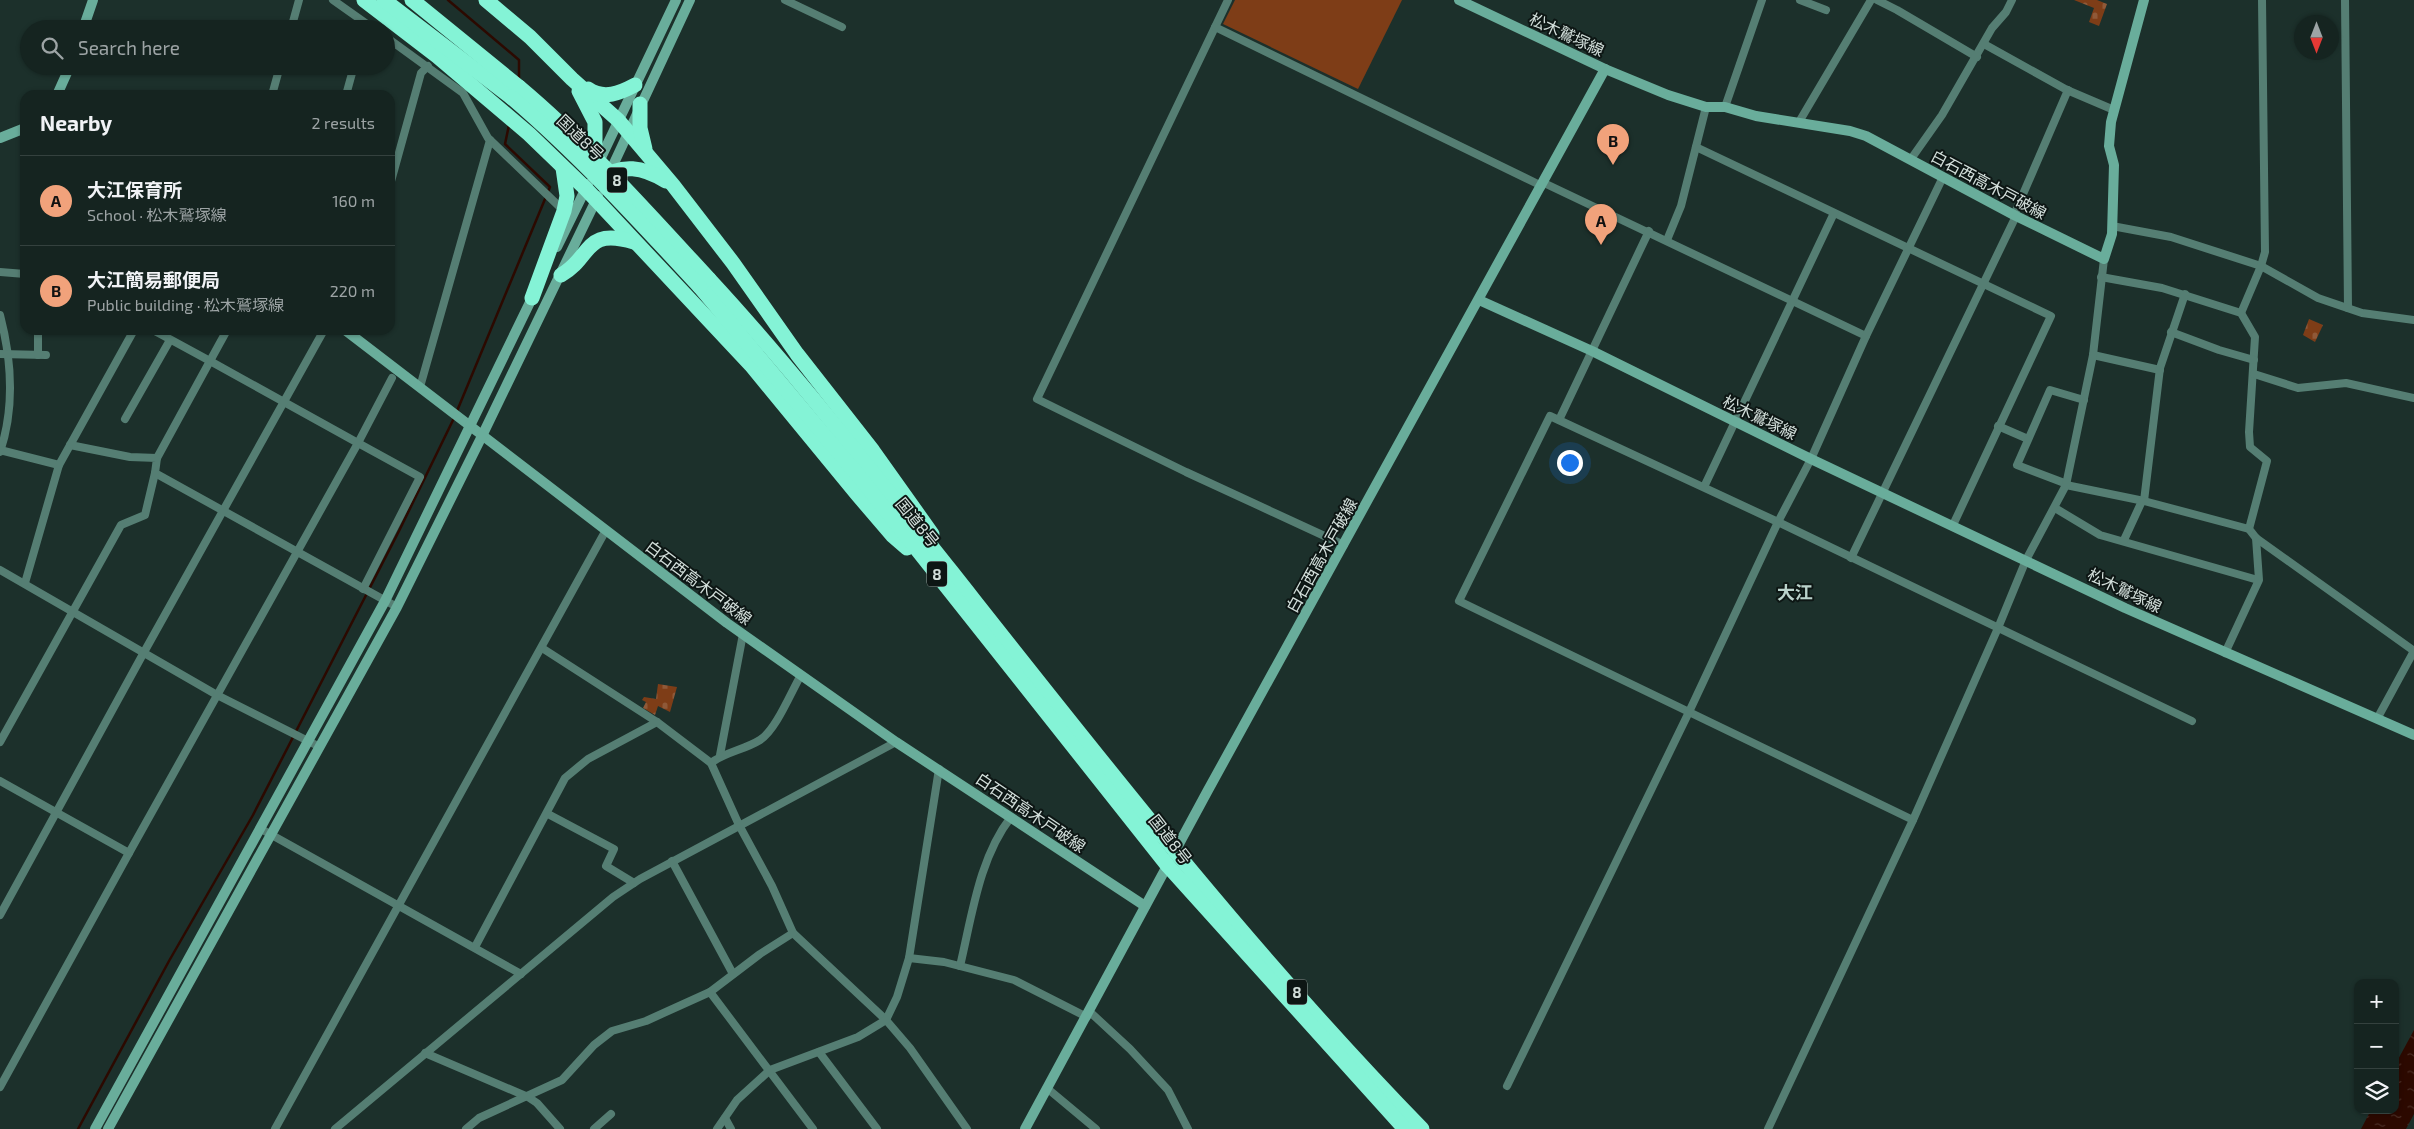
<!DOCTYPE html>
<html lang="en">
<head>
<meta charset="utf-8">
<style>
	:root { --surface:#152420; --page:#1e2c29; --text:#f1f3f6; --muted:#9da4a5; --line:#34413e; --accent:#f1a27b }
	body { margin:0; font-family:"Exo 2","Noto Sans JP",sans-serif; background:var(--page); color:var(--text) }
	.controls { position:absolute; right:15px; bottom:15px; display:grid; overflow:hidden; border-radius:10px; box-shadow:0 1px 4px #0004 }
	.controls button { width:45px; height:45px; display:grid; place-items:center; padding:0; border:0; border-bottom:1px solid var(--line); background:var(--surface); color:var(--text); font:25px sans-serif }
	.compass { position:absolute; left:2294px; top:15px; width:45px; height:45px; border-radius:50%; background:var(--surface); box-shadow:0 1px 4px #0004; rotate:180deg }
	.you { position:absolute; left:1569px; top:462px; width:18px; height:18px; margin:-12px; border:4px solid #fff; border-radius:50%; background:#1a73e8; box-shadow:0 0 0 8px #1a73e833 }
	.badge { display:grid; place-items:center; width:32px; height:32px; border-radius:50%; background:var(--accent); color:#111; font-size:16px; font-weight:700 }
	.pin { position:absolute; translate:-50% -41px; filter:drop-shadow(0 1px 2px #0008) }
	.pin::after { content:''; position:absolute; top:26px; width:18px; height:15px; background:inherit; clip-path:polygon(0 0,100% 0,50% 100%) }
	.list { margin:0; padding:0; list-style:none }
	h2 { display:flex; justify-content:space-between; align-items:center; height:65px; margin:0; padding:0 20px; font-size:21px }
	h2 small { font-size:16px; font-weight:400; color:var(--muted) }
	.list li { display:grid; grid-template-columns:32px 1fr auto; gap:15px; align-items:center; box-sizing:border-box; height:90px; padding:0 20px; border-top:1px solid var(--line) }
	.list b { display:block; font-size:19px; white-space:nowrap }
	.list p { margin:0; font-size:16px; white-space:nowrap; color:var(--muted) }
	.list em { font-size:16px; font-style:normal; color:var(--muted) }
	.icon { flex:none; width:28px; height:28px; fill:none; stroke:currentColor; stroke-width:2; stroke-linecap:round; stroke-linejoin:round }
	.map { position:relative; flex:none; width:2414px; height:1129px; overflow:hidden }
	.search { position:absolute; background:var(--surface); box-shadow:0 1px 4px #0004; left:20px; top:20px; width:375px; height:55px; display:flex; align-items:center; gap:12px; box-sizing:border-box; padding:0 18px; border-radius:28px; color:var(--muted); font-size:19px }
	.panel { position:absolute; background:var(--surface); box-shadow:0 1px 4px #0004; left:20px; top:90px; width:375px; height:245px; border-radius:15px }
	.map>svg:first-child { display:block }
	.cemetery { fill:url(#cemetery-stones) }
	.garden { fill:#7e3d17 }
	.water { fill:url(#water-ripples) }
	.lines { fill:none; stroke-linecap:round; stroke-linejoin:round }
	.stream { stroke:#2c0900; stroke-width:2.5 }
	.street { stroke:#557e73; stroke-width:8 }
	.secondary { stroke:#69ad9b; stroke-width:10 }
	.highway { stroke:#84f3d6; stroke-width:15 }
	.highway-bridge { stroke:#84f3d6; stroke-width:15 }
	.labels { text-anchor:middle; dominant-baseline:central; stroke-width:4; stroke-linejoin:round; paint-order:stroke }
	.shield { fill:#0d1614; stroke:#98a3a0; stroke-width:1 }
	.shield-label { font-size:15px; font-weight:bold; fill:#d4e0dc }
	.street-label { font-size:16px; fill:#d4e0dc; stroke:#0d1614 }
	.neighbourhood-label { font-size:18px; font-weight:bold; fill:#bad2cb; stroke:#0d1614 }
</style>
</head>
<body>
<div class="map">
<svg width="2414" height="1129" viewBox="0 0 2414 1129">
	<defs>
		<pattern id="cemetery-stones" width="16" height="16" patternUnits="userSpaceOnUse" patternTransform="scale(1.25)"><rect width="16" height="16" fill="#7e3d17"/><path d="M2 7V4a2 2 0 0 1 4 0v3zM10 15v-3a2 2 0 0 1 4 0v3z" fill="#8f5938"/></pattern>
		<pattern id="water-ripples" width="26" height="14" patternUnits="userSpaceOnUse" patternTransform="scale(1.25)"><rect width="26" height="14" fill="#2c0900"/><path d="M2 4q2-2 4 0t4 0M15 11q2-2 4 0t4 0" fill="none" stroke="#4a2d25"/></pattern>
	</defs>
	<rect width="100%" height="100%" fill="#1c302b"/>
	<g class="cemetery">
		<polygon points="2074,0 2097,0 2107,4 2099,26 2089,22 2094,8"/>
		<polygon points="2309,319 2323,325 2315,342 2303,335"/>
		<polygon points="658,684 677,687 670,712 658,706 655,715 643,708 646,702 642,700 644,697 656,699"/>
	</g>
	<polygon class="garden" points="1235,0 1402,0 1358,89 1223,24"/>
	<polygon class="water" points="2414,1030 2414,1114 2406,1129 2361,1129 2371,1110 2395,1110 2395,1065"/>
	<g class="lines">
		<g class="stream">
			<polyline points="448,0 519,60 519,81"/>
			<polyline points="457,411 550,187 505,144 509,125"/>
			<polyline points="78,1129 169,961 253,815 399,531 455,416"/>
		</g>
		<g class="street">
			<polyline points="333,0 374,29"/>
			<polyline points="785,0 842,27"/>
			<polyline points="1228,0 1037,399 1186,472 1344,545"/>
			<polyline points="1800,0 1826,10"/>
			<polyline points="1877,0 1897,10 1977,57"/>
			<polyline points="2345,0 2348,308"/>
			<polyline points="1215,27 1542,186"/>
			<polyline points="291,29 299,0"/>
			<polyline points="386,37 463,93 488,138 564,211"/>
			<polyline points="1984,44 2067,90 2114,110"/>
			<polyline points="272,95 280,66"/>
			<polyline points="346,95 354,66"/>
			<polyline points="1725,107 1762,0"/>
			<polyline points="1799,122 1871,0"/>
			<polyline points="1696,147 2051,316 1953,525"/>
			<polyline points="1911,159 1942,115 1992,28 2006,12 2012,0"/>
			<polyline points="1544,183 1866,336"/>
			<polyline points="390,185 421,73 428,66"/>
			<polyline points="2014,215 2068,90"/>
			<polyline points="2112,226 2171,237 2261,266 2318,298 2362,313 2414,320"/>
			<polyline points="1667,240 1681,206 1706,107"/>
			<polyline points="0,272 25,274"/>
			<polyline points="2101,277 2162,288 2241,313 2255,337 2249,432 2250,447 2267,461 2249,529 2256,538 2414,651"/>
			<polyline points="2241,313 2261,266 2265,252 2262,0"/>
			<path d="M0 315C12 361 15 407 0 452"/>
			<polyline points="153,330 210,361 157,458"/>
			<polyline points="2171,332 2219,350 2254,360"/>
			<polyline points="0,354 46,355"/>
			<polyline points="38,355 38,330"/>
			<polyline points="2093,355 2160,370"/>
			<polyline points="2254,374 2298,388 2346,383 2414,398"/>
			<polyline points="420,387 490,140"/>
			<polyline points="125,419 170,340"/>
			<polyline points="1559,420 1649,231"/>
			<polyline points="1998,426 2028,439"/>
			<polyline points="70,445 130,457 157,458 155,473 397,607"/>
			<polyline points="0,450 59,465"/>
			<polyline points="2067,484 2017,465 2050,390 2084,400"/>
			<polyline points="2066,485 2144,501 2249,529"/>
			<polyline points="1704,487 1834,213"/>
			<polyline points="2144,501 2160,368 2185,294"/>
			<polyline points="2055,508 2100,535 2258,580"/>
			<polyline points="2124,540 2142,501"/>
			<polyline points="1851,558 2016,216"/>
			<polyline points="0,570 217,695 320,747"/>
			<polyline points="25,583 59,465 134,330"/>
			<polyline points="363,589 420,477 358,443 392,378"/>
			<polyline points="542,648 657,722 711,763 739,825 772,886 793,933 886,1020 910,1048 967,1129"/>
			<polyline points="2225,653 2259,580 2256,538"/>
			<polyline points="2377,719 2414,651"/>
			<polyline points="0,742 121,525 145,515 155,473"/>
			<polyline points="720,755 743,634"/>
			<path d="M711 763C725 752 744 750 760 740 776 730 791 692 801 675"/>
			<polyline points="0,781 129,853 358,443 210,361 227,330"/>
			<polyline points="548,814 614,849 606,866 634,883"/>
			<polyline points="1913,820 1459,601 1550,416 1778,522 2192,721"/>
			<polyline points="261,829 521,974"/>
			<polyline points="672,861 733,974"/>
			<polyline points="0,915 143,654 324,330"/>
			<polyline points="475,947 565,778 588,759 657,722"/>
			<polyline points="909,958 944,962 1014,980 1087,1017"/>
			<path d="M960 966C972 916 979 858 1011 817"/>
			<polyline points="710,992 813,1129"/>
			<polyline points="1090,1012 1130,1049 1168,1090 1188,1129"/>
			<polyline points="819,1052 877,1129"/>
			<polyline points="425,1053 528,1097 537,1103 560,1129"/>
			<polyline points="1507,1086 1689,712 1778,522 1811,459 1866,336 1943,177"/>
			<polyline points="0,1087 129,853"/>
			<polyline points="1048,1089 1096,1129"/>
			<polyline points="725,1118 731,1129"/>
			<polyline points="275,1129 606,530"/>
			<polyline points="335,1129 613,897 640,879 896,742"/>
			<polyline points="466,1129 479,1118 562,1080 594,1045 612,1031 646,1021 710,992 760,954 793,933"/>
			<polyline points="594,1129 611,1114"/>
			<polyline points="717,1129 737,1100 770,1070 858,1037 886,1020 897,997 909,958 939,769"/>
			<polyline points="1768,1129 1913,820 1998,628 2026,560 2066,485 2093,355 2104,259"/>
		</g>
		<g class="secondary">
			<polyline points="1459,0 1605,69 1668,95 1706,107 1725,107 1756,116 1850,131 1866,136 2014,215 2104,259 2112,234 2114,165 2109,146 2111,122 2144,0"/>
			<polyline points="83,29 93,0"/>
			<polyline points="57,95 70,66"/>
			<polyline points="0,138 25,128"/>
			<polyline points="597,166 676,0"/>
			<polyline points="609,174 690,0"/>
			<polyline points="557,247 588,184"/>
			<polyline points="1479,300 1592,351 1811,459 2125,608 2414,735"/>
			<polyline points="345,330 727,623 896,742 1145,906"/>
			<polyline points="95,1129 385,601 534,294"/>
			<polyline points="108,1129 397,607 482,436 598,196"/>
			<polyline points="1025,1129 1207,792 1605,69"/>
		</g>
		<g class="highway">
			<polyline points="364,0 437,56 529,134 586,189 751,365 857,494 892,535 907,548"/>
			<polyline points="384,0 511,97"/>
			<polyline points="412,0 519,87"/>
			<polyline points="486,0 530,37 572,79 618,120 673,185 733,263 797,354 873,451 932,534"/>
			<path d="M588 89C604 100 620 93 635 85"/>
			<polyline points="579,91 595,122 595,167"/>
			<polyline points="640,104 640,128 645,149"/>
			<path d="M600 179C622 163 643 167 666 181"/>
			<path d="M561 275C593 257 583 227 634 242"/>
			<path d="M709 279C795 372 872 472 951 571 1101 761 1253 956 1422 1129"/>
			<polyline points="700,287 862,480 1168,866 1405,1129"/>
			<polyline points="532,298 564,211 567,196 563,168"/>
		</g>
		<g class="highway-bridge">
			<path d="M519 87C588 145 648 213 709 279"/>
			<path d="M511 97C579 155 639 221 700 287"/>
		</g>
	</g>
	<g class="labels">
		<g class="shield">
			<rect x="607" y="167.5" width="20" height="25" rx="4"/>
			<rect x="927" y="561.5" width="20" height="25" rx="4"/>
			<rect x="1287" y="979.5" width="20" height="25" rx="4"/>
		</g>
		<g class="shield-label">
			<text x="617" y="180">8</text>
			<text x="937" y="574">8</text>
			<text x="1297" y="992">8</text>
		</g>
		<g class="street-label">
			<text transform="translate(1567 34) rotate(25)">松木鷲塚線</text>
			<text transform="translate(581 137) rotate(44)">国道8号</text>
			<text transform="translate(1989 184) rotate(28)">白石西高木戸破線</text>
			<text transform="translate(1760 417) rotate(26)">松木鷲塚線</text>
			<text transform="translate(918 522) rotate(51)">国道8号</text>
			<text transform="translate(1321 555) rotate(-61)">白石西高木戸破線</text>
			<text transform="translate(699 582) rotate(37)">白石西高木戸破線</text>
			<text transform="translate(2125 590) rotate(26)">松木鷲塚線</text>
			<text transform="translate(1031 812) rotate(34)">白石西高木戸破線</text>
			<text transform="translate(1171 839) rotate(52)">国道8号</text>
		</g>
		<g class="neighbourhood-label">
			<text x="1795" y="592">大江</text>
		</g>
	</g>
</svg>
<div class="controls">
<button>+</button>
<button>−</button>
<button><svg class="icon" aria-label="layers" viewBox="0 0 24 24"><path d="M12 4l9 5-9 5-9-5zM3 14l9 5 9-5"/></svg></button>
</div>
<svg class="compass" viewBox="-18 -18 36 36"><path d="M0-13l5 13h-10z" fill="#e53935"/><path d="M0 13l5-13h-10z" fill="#9da4a5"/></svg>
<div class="you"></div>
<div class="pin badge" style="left:1601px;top:245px">A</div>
<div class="pin badge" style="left:1613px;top:165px">B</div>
<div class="search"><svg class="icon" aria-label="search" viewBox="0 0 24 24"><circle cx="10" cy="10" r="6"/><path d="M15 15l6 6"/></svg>Search here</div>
<section class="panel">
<h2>Nearby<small>2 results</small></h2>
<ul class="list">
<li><span class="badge">A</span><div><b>大江保育所</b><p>School · 松木鷲塚線</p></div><em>160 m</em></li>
<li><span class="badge">B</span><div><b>大江簡易郵便局</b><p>Public building · 松木鷲塚線</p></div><em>220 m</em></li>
</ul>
</section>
</div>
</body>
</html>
